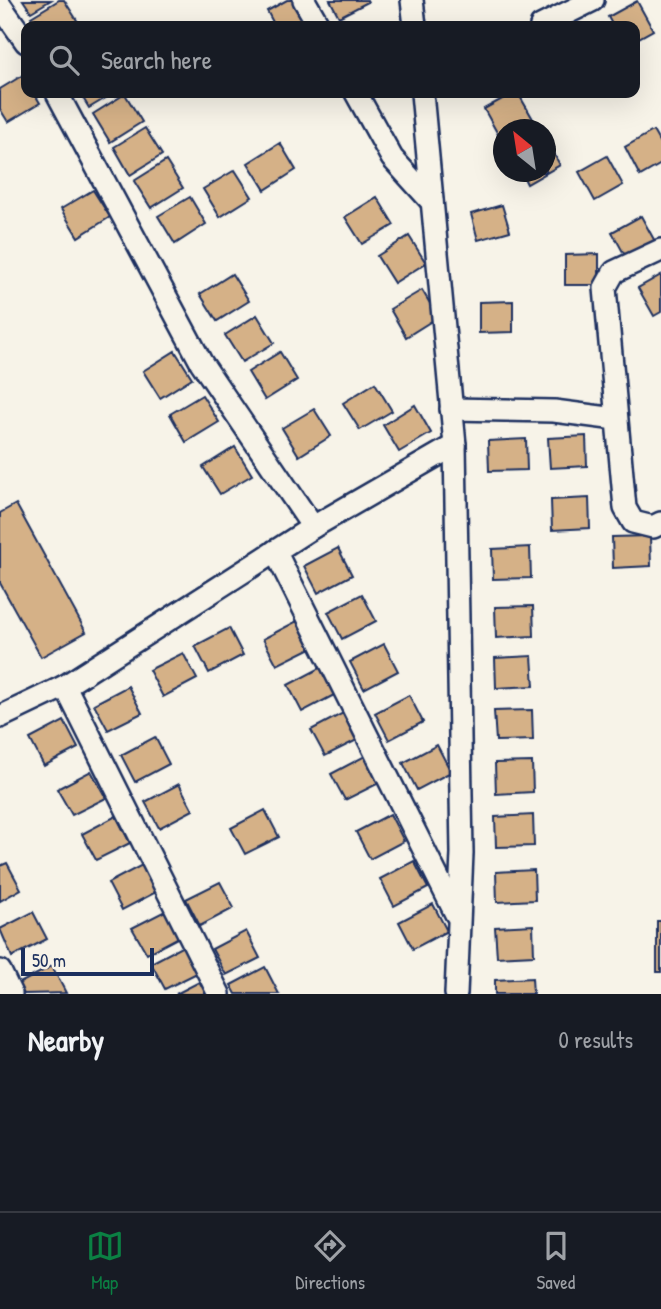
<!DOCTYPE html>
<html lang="en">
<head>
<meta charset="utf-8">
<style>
	:root { --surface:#171b24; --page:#20242c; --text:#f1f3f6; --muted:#9ea1a6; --line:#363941; --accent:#0b8043 }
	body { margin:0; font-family:"Patrick Hand",sans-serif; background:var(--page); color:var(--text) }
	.compass { position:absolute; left:493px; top:119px; width:63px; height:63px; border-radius:50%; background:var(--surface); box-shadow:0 7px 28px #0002; rotate:330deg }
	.scale { position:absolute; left:21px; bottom:18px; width:133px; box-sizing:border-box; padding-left:7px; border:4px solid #1b2f5e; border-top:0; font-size:19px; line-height:24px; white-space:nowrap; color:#1b2f5e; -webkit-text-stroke:5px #f7f3e8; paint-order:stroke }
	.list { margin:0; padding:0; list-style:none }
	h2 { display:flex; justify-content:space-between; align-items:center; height:91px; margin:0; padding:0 28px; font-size:30px }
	h2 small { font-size:23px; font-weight:400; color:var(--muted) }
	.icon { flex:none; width:38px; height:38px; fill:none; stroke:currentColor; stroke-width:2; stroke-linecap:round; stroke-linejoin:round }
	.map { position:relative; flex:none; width:661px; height:994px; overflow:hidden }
	.search { position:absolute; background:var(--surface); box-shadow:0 7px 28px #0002; left:21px; right:21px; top:21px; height:77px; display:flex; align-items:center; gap:18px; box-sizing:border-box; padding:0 24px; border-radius:14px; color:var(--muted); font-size:26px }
	.sheet { height:217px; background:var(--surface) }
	nav { display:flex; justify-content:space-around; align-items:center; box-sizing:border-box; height:98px; border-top:2px solid var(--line); background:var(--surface); font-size:19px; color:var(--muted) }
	nav a { display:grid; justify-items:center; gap:4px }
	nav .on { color:var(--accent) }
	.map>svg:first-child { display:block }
	.building { fill:#d5b187; stroke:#1b2f5e; stroke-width:2 }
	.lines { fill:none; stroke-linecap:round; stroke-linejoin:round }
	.street-casing { stroke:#1b2f5e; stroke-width:26 }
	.street { stroke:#f7f3e8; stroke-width:21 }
</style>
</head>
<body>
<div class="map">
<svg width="661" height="994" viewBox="0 0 661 994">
	<rect width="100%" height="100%" fill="#f7f3e8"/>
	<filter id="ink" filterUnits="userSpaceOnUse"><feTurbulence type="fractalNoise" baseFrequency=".0143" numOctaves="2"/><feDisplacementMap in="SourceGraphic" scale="14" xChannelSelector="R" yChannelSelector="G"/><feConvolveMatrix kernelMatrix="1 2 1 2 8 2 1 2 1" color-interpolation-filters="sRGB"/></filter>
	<g filter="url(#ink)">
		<g class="building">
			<polygon points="23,0 51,0 31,12"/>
			<polygon points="59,0 64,0 80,25 37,26 31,17"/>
			<polygon points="287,0 298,0 308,26 275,26 267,11"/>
			<polygon points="330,0 367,0 368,2 339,17"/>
			<polygon points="637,1 653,30 635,40 635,26 613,26 608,17"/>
			<polygon points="23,75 26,93 34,93 40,103 8,122 0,109 0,89"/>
			<polygon points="80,93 114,93 89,108"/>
			<polygon points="513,93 518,93 533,119 515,130 504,130 500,138 484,109"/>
			<polygon points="125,94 142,122 110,142 93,114"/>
			<polygon points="145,128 162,155 130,175 114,147"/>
			<polygon points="653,131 661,145 661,164 640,176 625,147"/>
			<polygon points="546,139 560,165 527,184 521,172 546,172"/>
			<polygon points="280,143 296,170 265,190 248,163"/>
			<polygon points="607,156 623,185 595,201 579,172"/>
			<polygon points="166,161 183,188 151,208 134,181"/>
			<polygon points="235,170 252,197 220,217 203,189"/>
			<polygon points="93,190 110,217 78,237 61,209"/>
			<polygon points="190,197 206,224 175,244 158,216"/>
			<polygon points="377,197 394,225 362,244 345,217"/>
			<polygon points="502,205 510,231 478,240 471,214"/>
			<polygon points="641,216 657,245 628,261 612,232"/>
			<polygon points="409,236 426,263 394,283 377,256"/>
			<polygon points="599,254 599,285 565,285 565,255"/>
			<polygon points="232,274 249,301 217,321 200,294"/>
			<polygon points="661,275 661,312 654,316 638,288"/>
			<polygon points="422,290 438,317 406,337 390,309"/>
			<polygon points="513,301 513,332 479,333 479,302"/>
			<polygon points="257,315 274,343 242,362 225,335"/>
			<polygon points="175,351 192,378 160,398 143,371"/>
			<polygon points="280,352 297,380 265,400 248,372"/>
			<polygon points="375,383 392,411 360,430 343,403"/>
			<polygon points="202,395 219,422 186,442 170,414"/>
			<polygon points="415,405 431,433 399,452 383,425"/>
			<polygon points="314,409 331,436 299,456 282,428"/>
			<polygon points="586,436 587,466 550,468 548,438"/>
			<polygon points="526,439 527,470 489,471 488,441"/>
			<polygon points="235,447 252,475 220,494 203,467"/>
			<polygon points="589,498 590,528 552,530 551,500"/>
			<polygon points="16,504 86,632 41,657 0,583 0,513"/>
			<polygon points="650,536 651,566 613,568 612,537"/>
			<polygon points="530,547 531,578 493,579 492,549"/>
			<polygon points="338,548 352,575 318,593 304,566"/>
			<polygon points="362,594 376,621 342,639 328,612"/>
			<polygon points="533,606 534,636 496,638 495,607"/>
			<polygon points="297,621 311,648 277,665 263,639"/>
			<polygon points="229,628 243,655 209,673 195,646"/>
			<polygon points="384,644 398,671 364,689 350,662"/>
			<polygon points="183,653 197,679 163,697 149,670"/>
			<polygon points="532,656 534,686 496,688 495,658"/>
			<polygon points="322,667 336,694 302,712 288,685"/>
			<polygon points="128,686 142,713 108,730 94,704"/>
			<polygon points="409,695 423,722 389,740 375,713"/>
			<polygon points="532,710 533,740 496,741 494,711"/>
			<polygon points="345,712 359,739 325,756 311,730"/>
			<polygon points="64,721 78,748 44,766 30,739"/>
			<polygon points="155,737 169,764 135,782 121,755"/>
			<polygon points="437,745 451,772 417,790 403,763"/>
			<polygon points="365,756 379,783 345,800 331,774"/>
			<polygon points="532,762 533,792 496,794 495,763"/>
			<polygon points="91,771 106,798 72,815 57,789"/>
			<polygon points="179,784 193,810 159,828 145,802"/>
			<polygon points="265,810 279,837 245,854 231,828"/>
			<polygon points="390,814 404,841 370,859 356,832"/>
			<polygon points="533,815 534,846 496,847 495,817"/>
			<polygon points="116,816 130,843 96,860 82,834"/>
			<polygon points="414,861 428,888 394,906 380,879"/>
			<polygon points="7,863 21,889 0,901 0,866"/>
			<polygon points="142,865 156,892 122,910 108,883"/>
			<polygon points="534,870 535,900 497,902 496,872"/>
			<polygon points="220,882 234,908 200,926 186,899"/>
			<polygon points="433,904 447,931 413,949 399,922"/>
			<polygon points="167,910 181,936 147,954 132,928"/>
			<polygon points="33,912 47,939 12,957 0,929"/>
			<rect x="657" y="921" width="4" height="51"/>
			<polygon points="533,925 534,955 497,957 495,927"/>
			<polygon points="246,931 260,958 226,975 212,949"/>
			<polygon points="185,945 199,972 165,989 151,963"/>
			<polygon points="52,966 66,993 24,994 18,984"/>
			<polygon points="265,967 279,994 236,994 231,985"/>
			<polygon points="532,978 533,994 495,994 495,980"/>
			<polygon points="203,980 211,994 176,994"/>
		</g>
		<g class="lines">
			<defs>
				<g id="street">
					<polyline points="304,0 319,26"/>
					<polyline points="412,0 415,26"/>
					<polyline points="0,5 26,42"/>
					<polyline points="541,26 593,0"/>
					<polyline points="57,93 201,362 313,527"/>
					<polyline points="356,93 392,158 432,202"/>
					<polyline points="422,93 455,445 462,853 456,994"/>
					<polyline points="661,250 614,272 605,288 625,508 633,522 653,527 661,523"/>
					<polyline points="451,409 554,411 616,419"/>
					<polyline points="275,551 456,914"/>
					<polyline points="65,686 219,994"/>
					<polyline points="0,717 65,686 313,527 455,445"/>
					<polyline points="0,971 11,994"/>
				</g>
			</defs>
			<use href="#street" class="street-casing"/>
			<use href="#street" class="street"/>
		</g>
	</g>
</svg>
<svg class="compass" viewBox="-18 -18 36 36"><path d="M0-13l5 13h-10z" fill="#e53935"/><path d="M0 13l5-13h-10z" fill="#9ea1a6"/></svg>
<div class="scale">50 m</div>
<div class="search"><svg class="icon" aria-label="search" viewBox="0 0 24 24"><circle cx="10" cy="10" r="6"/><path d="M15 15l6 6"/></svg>Search here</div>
</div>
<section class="sheet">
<h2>Nearby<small>0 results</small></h2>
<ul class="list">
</ul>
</section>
<nav>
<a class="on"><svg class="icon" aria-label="map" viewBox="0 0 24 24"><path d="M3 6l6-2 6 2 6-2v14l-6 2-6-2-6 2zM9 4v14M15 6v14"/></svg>Map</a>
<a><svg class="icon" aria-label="directions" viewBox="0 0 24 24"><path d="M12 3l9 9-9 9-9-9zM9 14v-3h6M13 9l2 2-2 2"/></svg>Directions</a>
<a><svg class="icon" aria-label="saved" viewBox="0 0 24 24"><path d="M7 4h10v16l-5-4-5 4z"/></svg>Saved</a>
</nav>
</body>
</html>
